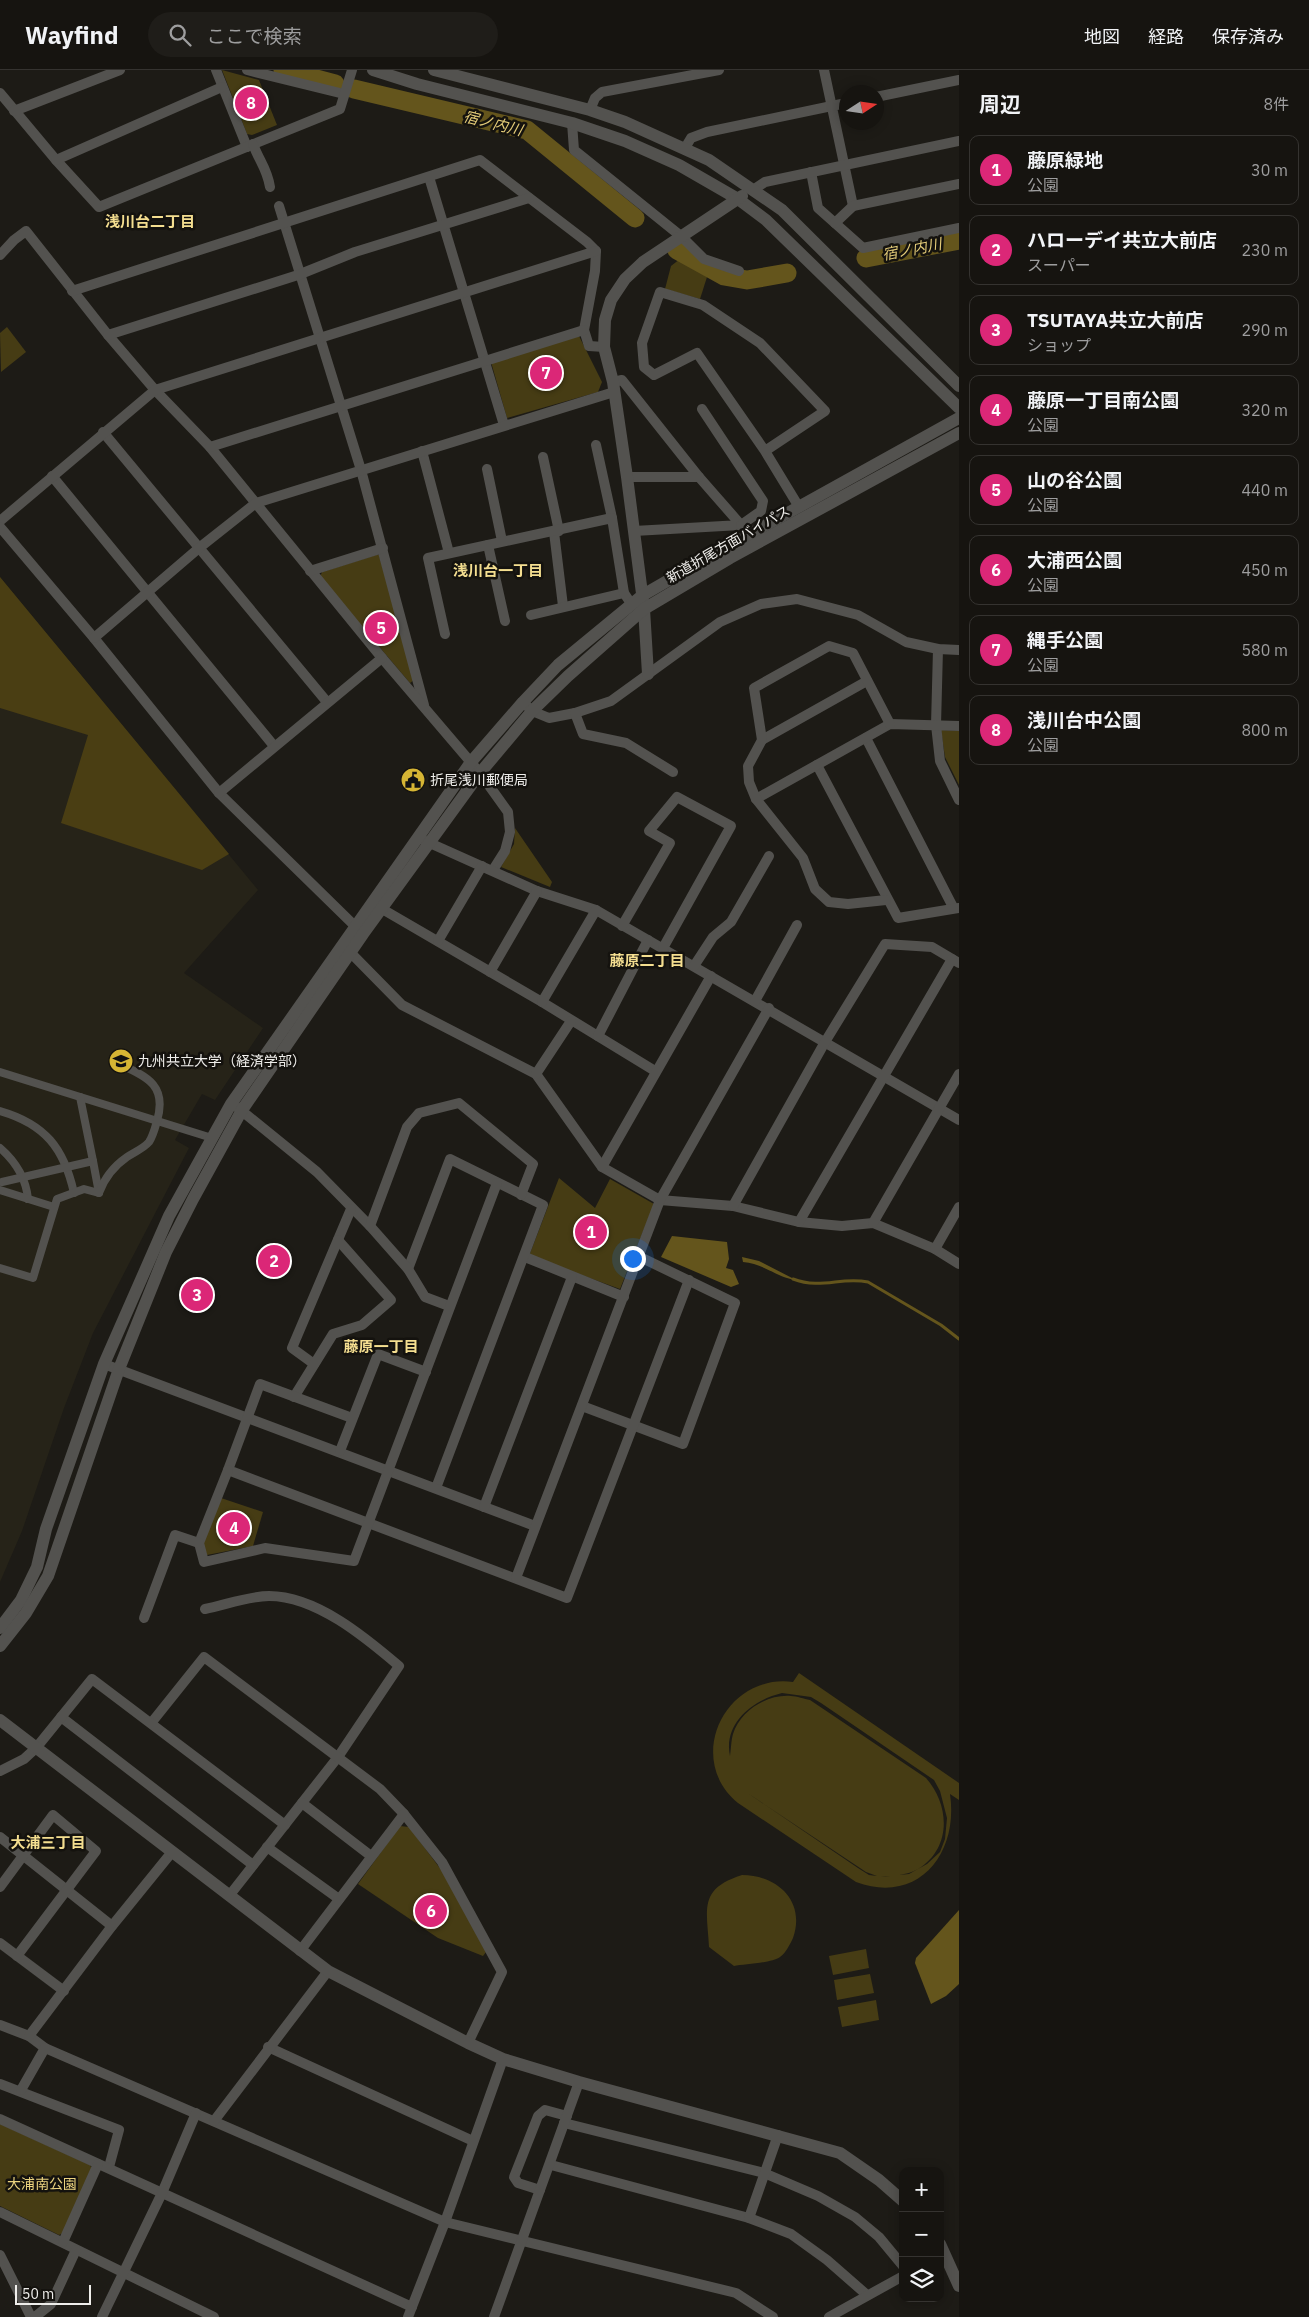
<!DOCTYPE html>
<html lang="ja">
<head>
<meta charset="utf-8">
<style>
	:root { --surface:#161410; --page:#1f1d19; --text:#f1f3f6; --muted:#9e9e9f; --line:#353330; --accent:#db2777 }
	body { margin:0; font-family:"IBM Plex Sans","Noto Sans JP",sans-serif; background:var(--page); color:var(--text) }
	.controls { position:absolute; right:15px; bottom:15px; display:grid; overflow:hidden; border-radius:10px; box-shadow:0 2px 12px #0003 }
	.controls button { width:45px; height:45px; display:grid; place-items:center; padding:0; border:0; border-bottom:1px solid var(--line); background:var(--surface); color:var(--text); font:25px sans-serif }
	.compass { position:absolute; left:839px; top:15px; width:45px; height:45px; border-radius:50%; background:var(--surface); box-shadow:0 2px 12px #0003; rotate:78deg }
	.scale { position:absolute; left:15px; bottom:12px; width:76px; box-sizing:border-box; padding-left:5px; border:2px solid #efeeeb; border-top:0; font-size:14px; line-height:18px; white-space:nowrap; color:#efeeeb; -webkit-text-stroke:4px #14120e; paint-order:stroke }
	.you { position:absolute; left:632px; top:1188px; width:18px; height:18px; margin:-12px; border:4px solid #fff; border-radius:50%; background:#1a73e8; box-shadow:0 0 0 8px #1a73e833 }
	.badge { display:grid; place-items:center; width:32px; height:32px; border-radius:50%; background:var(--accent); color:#fff; font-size:16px; font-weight:700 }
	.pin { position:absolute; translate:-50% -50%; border:2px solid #fff; box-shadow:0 1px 5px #0006 }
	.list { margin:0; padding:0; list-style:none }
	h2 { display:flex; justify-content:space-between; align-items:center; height:65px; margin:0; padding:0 20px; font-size:21px }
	h2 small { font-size:16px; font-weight:400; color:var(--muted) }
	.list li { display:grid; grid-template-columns:32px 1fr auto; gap:15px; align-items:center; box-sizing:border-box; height:70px; margin:0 10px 10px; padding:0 10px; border:1px solid var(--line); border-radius:10px }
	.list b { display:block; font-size:19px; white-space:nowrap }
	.list p { margin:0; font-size:16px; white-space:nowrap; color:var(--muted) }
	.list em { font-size:16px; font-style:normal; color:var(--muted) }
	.icon { flex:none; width:28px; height:28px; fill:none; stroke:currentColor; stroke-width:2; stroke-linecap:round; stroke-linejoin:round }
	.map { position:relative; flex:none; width:959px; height:2247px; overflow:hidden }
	header { display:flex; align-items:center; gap:30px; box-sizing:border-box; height:70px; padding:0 25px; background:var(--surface); border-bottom:1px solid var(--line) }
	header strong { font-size:24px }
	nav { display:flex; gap:28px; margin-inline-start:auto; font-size:18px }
	.search { width:350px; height:45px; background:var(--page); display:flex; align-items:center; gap:12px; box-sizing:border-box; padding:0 18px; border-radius:28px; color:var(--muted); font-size:19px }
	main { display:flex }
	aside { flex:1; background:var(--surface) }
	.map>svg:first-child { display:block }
	.built { fill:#262318 }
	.green { fill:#463c14; fill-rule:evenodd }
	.forest { fill:#4a3e13 }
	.water { fill:#64551c }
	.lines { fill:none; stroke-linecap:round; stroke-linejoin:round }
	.stream { stroke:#64551c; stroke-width:3 }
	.river { stroke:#64551c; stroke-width:19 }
	.pedestrian { stroke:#53524f; stroke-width:8 }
	.minor { stroke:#53524f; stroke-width:10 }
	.tertiary { stroke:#53524f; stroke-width:12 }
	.labels { text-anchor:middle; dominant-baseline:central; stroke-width:5; stroke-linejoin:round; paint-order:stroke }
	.street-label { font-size:14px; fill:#efeeeb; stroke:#14120e }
	.poi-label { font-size:14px; fill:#efeeeb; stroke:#14120e; text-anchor:start }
	.park-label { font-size:14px; fill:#ebd37f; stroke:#14120e }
	.water-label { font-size:15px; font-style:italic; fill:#e3cb78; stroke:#14120e }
	.neighbourhood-label { font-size:15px; font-weight:bold; fill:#f4de90; stroke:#14120e }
</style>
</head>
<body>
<header>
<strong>Wayfind</strong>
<div class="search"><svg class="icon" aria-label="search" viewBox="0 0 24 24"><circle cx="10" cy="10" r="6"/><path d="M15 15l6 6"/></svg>ここで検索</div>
<nav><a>地図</a><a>経路</a><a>保存済み</a></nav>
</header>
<main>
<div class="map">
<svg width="959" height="2247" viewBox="0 0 959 2247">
	<rect width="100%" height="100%" fill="#1d1b16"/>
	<polygon class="built" points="0,507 258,820 184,903 263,958 215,1030 202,1024 175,1070 189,1078 93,1263 64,1338 22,1461 0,1512"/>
	<g class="green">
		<polygon points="222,0 259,10 277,55 252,65 247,64"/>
		<polygon points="680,189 707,207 700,229 665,219 671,196"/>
		<polygon points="7,257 26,282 1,302 0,263"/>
		<polygon points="579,266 602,312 598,322 507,348 491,292"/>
		<polygon points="376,485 379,485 414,610 410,613 320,507 322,502"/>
		<polygon points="941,660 959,661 959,715 945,687"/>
		<polygon points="515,758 552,812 550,817 501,797 514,774"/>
		<polygon points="559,1108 595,1138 610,1109 654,1134 620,1219 529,1186"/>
		<polygon points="221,1428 263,1442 253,1476 207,1485 203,1474"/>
		<path d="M799 1603 959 1713V1730L950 1724C959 1785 917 1835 856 1812L738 1733C684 1689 725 1603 793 1612ZM782 1623 811 1627 821 1633 934 1710 940 1721 947 1748 945 1769 940 1782 927 1794 909 1804 881 1807C893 1805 906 1806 918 1799 952 1778 950 1735 926 1708L810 1630C804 1629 797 1626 791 1626 767 1624 740 1641 733 1664 731 1671 731 1680 730 1686 723 1653 753 1630 782 1623ZM746 1722 866 1802 877 1806 869 1805 858 1798Z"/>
		<polygon points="400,1756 409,1757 442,1801 486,1882 483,1886 438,1868 358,1814"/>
		<path d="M742 1805C777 1805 806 1831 793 1868 790 1874 786 1883 780 1887 772 1893 744 1894 734 1896L709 1877C707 1839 698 1819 742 1805Z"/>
		<polygon points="866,1879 869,1898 833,1905 829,1886"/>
		<polygon points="870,1904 874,1923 837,1930 834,1910"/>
		<polygon points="876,1930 879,1950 842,1957 838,1937"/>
		<polygon points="0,2054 90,2095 92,2099 63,2163 59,2165 0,2136"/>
	</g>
	<polygon class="forest" points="0,507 229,784 202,800 61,753 88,665 0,638"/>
	<g class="water">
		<polygon points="672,1166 727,1172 729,1189 726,1198 733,1200 739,1214 731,1217 661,1187"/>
		<path d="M742 1187 759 1191 796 1210C777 1208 763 1193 743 1192Z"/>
		<polygon points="959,1840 959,1914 946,1926 931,1934 915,1893 916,1888"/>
	</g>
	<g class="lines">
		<path class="stream" d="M793 1209C822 1220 841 1206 868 1212L941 1255 959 1269"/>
		<g class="river">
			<polyline points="283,0 335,14"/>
			<polyline points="354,19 527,60 635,148"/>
			<polyline points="677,180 724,206 747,210 787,203"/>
			<polyline points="866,188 959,170"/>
		</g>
		<g class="pedestrian">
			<polyline points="0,1002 212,1068"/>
			<polyline points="80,1027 93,1091"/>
			<path d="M0 1041C45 1054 64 1078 74 1123"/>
			<path d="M0 1078C15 1091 26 1109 28 1129"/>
			<polyline points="2,1112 93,1091 99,1123"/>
			<polyline points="0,1120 54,1137"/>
			<path d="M0 1198 33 1208 57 1129 84 1119 99 1123C104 1109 114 1096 127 1087 134 1082 143 1079 149 1072 153 1066 155 1058 157 1051 167 1017 149 1007 121 995L123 988"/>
		</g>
		<g class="minor">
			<polyline points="216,0 247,77"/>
			<polyline points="247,0 344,24"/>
			<polyline points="824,0 853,136"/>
			<polyline points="0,23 56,90 99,137 340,39 352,0"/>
			<polyline points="876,27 959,10"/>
			<polyline points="590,40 595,28 602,22 719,0"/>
			<polyline points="14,41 120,0"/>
			<polyline points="572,53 574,80 682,167 704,189 739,201"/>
			<path d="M253 74C259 91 267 98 270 117"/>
			<polyline points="685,78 691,68 707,62 846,33"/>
			<polyline points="56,90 222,17"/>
			<polyline points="811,102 818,138 863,178 959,158"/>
			<polyline points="429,107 504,355"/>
			<polyline points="753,120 765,112 959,71"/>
			<polyline points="279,136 361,400 424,635"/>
			<polyline points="835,153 853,136 959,114"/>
			<polyline points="0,185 14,170 26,161 108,265 155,320 210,377 382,588 480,703 508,742 510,762 505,781 493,800"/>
			<polyline points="72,221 480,90 587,172 596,181 595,201 584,260 589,276 604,277"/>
			<polyline points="108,265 298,205 355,182 529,128"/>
			<polyline points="613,312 622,310 699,407 741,455 634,461"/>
			<polyline points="702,339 763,431 761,441 741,455"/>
			<polyline points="103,362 327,632"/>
			<polyline points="596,375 612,448"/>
			<polyline points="210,377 584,260"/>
			<polyline points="422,381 449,483"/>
			<polyline points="765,381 825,341 760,273 703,235 660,222 642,273 644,297 654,305 697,283 765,381 799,437"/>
			<polyline points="543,387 559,461"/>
			<polyline points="487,399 502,471"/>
			<polyline points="52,406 274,676"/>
			<polyline points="627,407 699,407"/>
			<polyline points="0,451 155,320 596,181"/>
			<polyline points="0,457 94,568 219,723 360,861"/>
			<polyline points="554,462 563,536"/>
			<polyline points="488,475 505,551"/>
			<polyline points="310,501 383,478"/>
			<polyline points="531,545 624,523"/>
			<polyline points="445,564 428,488 612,448 624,523 632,535"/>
			<polyline points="94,568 199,478 256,433 614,322"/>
			<polyline points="938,579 936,655 940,691 959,730"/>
			<polyline points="527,636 532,641 549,648 575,643 611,631 720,552 761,534 797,529 858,545 906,572 938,579 959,580"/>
			<polyline points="575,643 583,664 626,673 673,702"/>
			<polyline points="866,668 953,837"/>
			<polyline points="762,670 867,611"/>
			<polyline points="817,695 898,848 959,838"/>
			<polyline points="219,723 382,588"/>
			<polyline points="756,729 890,654 959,656"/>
			<polyline points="423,770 537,821 596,840 959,1050"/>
			<polyline points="886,830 848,834 829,832 815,819 803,788 756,729 749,712 748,696 762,670 754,618 829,576 853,583 890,654"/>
			<polyline points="377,836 542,932 655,1001"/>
			<polyline points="622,856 670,773 649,761 677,727 731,756 663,878"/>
			<polyline points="438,871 482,796"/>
			<polyline points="345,877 402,935 536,1004 602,1097 660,1130 733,1136 799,1152 842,1156 873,1153 935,1179 959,1194"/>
			<polyline points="694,896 713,867 731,852 769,786"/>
			<polyline points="490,902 537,821"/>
			<polyline points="755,931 797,855"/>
			<polyline points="542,932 596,840"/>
			<polyline points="598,966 648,870"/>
			<polyline points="536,1004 571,951"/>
			<polyline points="237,1037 317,1102 370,1156"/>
			<polyline points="602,1097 711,906"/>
			<polyline points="733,1136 825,972 885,874 932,877 959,893"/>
			<polyline points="799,1152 952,889"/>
			<polyline points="873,1153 959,1004"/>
			<polyline points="935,1179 959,1137"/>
			<polyline points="525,1187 624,1227"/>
			<polyline points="408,1199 450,1089 543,1135 436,1418"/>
			<polyline points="449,1236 425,1227 408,1199 370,1156 407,1057 419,1043 459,1033 533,1094 521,1125"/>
			<polyline points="104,1294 535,1456"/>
			<polyline points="314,1294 292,1278 351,1139"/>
			<polyline points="294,1327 333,1264 362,1255 391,1230 338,1170"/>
			<polyline points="582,1336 683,1374 735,1233 640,1187"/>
			<polyline points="352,1348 260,1314 228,1400 567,1528 689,1210"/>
			<polyline points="340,1381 378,1284 426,1302"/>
			<polyline points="228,1400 199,1473 204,1492 265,1478 354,1491 497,1113"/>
			<polyline points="484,1437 572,1207"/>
			<polyline points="516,1508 660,1130 769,938"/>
			<path d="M205 1539C225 1535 249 1526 269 1526 316 1526 365 1567 399 1596L338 1687 229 1826"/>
			<polyline points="144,1548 175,1465 199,1473"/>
			<polyline points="61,1647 253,1795"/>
			<polyline points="152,1652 204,1587 380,1719 404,1744 442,1792 502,1902 468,1973"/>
			<polyline points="0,1701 24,1689 36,1678 92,1609 285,1755"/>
			<polyline points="302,1733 371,1786"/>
			<polyline points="0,1767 112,1856"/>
			<polyline points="267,1777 339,1829"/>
			<polyline points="0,1817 53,1745 96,1781 17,1886"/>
			<polyline points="0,1873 64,1921"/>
			<polyline points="300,1881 404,1744"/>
			<polyline points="0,1955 29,1966 45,1978 445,2152 736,2223 773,2247"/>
			<polyline points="29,1966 112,1856 172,1782"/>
			<polyline points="268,1977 473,2071"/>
			<polyline points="0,2014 119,2060 109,2097"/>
			<polyline points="21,2020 45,1978"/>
			<polyline points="0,2049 412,2237"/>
			<polyline points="214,2051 328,1901"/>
			<polyline points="564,2053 764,2103 818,2126 855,2147 879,2167 903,2196"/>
			<polyline points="551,2095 749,2148 791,2164 827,2190 867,2225"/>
			<polyline points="540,2120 518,2113 514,2107 538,2046 545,2040 567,2046"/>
			<polyline points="0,2142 214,2247"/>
			<polyline points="749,2148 778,2065"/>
			<polyline points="63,2172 98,2094"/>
			<polyline points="0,2185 31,2247"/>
			<polyline points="35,2247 51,2234 76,2180"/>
			<polyline points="102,2247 162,2123 196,2043"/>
			<polyline points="408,2247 445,2152 503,1989"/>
			<polyline points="494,2247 579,2012"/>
			<polyline points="829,2247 903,2206"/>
		</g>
		<g class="tertiary">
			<polyline points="373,0 417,14 572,53 625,71 679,95 738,129 766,150 959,338"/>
			<polyline points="434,0 590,40 625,52 709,90 782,140 959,316"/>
			<polyline points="648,604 644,539 627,407 613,312 604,277 605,250 611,230 625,209 643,192 742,126"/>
			<polyline points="0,1558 21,1530 37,1497 46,1459 104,1294 169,1146 231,1034 471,692 523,632 558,595 643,525 714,484 959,348"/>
			<polyline points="0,1576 26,1543 48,1506 119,1299 166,1182 193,1129 242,1040 363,864 480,703 532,641 568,606 644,539 730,488 959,363"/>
			<polyline points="0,1650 328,1901 468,1973 503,1989 579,2012 840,2083 879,2110 903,2131"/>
			<polyline points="940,2174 959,2216"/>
		</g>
	</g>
	<defs>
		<symbol id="civic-disc" viewBox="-11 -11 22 22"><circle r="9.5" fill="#d6b534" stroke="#14120e"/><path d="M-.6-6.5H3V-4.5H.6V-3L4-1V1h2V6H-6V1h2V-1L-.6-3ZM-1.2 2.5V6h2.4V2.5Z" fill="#111"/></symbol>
		<symbol id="university-disc" viewBox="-11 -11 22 22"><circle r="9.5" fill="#d6b534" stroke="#14120e"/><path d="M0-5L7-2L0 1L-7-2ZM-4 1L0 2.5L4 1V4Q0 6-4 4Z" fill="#111"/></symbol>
	</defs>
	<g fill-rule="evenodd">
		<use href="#civic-disc" x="399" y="696" width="28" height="28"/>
		<use href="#university-disc" x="107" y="977" width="28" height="28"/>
	</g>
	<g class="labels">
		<g class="street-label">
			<text transform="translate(728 474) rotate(-30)">新道折尾方面バイパス</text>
		</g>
		<g class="poi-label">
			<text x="430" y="710">折尾浅川郵便局</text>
			<text x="138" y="991">九州共立大学（経済学部）</text>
		</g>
		<g class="park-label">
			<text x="42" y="2114">大浦南公園</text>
		</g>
		<g class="water-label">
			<text transform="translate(493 53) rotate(14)">宿ノ内川</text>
			<text transform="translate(912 179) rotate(-11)">宿ノ内川</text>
		</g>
		<g class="neighbourhood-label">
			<text x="150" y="151">浅川台二丁目</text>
			<text x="498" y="500">浅川台一丁目</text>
			<text x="647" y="890">藤原二丁目</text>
			<text x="381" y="1276">藤原一丁目</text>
			<text x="48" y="1772">大浦三丁目</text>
		</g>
	</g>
</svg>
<div class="controls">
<button>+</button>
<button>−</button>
<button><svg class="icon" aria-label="layers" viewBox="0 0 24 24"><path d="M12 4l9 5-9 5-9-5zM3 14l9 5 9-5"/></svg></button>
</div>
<svg class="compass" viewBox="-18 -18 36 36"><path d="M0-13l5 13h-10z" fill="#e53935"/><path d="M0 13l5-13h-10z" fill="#9e9e9f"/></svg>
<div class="scale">50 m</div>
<div class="you"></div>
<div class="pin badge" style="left:591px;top:1162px">1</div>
<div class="pin badge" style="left:274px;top:1191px">2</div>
<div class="pin badge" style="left:197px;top:1225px">3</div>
<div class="pin badge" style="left:234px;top:1458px">4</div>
<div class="pin badge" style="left:381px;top:558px">5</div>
<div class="pin badge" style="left:431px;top:1841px">6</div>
<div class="pin badge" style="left:546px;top:303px">7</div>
<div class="pin badge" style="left:251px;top:33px">8</div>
</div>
<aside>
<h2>周辺<small>8件</small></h2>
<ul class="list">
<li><span class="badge">1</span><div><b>藤原緑地</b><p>公園</p></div><em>30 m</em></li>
<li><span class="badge">2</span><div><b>ハローデイ共立大前店</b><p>スーパー</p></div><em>230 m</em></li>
<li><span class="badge">3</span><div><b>TSUTAYA共立大前店</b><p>ショップ</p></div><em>290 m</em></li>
<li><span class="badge">4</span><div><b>藤原一丁目南公園</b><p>公園</p></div><em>320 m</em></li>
<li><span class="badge">5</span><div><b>山の谷公園</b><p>公園</p></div><em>440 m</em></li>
<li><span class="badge">6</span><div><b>大浦西公園</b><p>公園</p></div><em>450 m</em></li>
<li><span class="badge">7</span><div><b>縄手公園</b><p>公園</p></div><em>580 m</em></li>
<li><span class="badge">8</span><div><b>浅川台中公園</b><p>公園</p></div><em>800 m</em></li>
</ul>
</aside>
</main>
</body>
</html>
